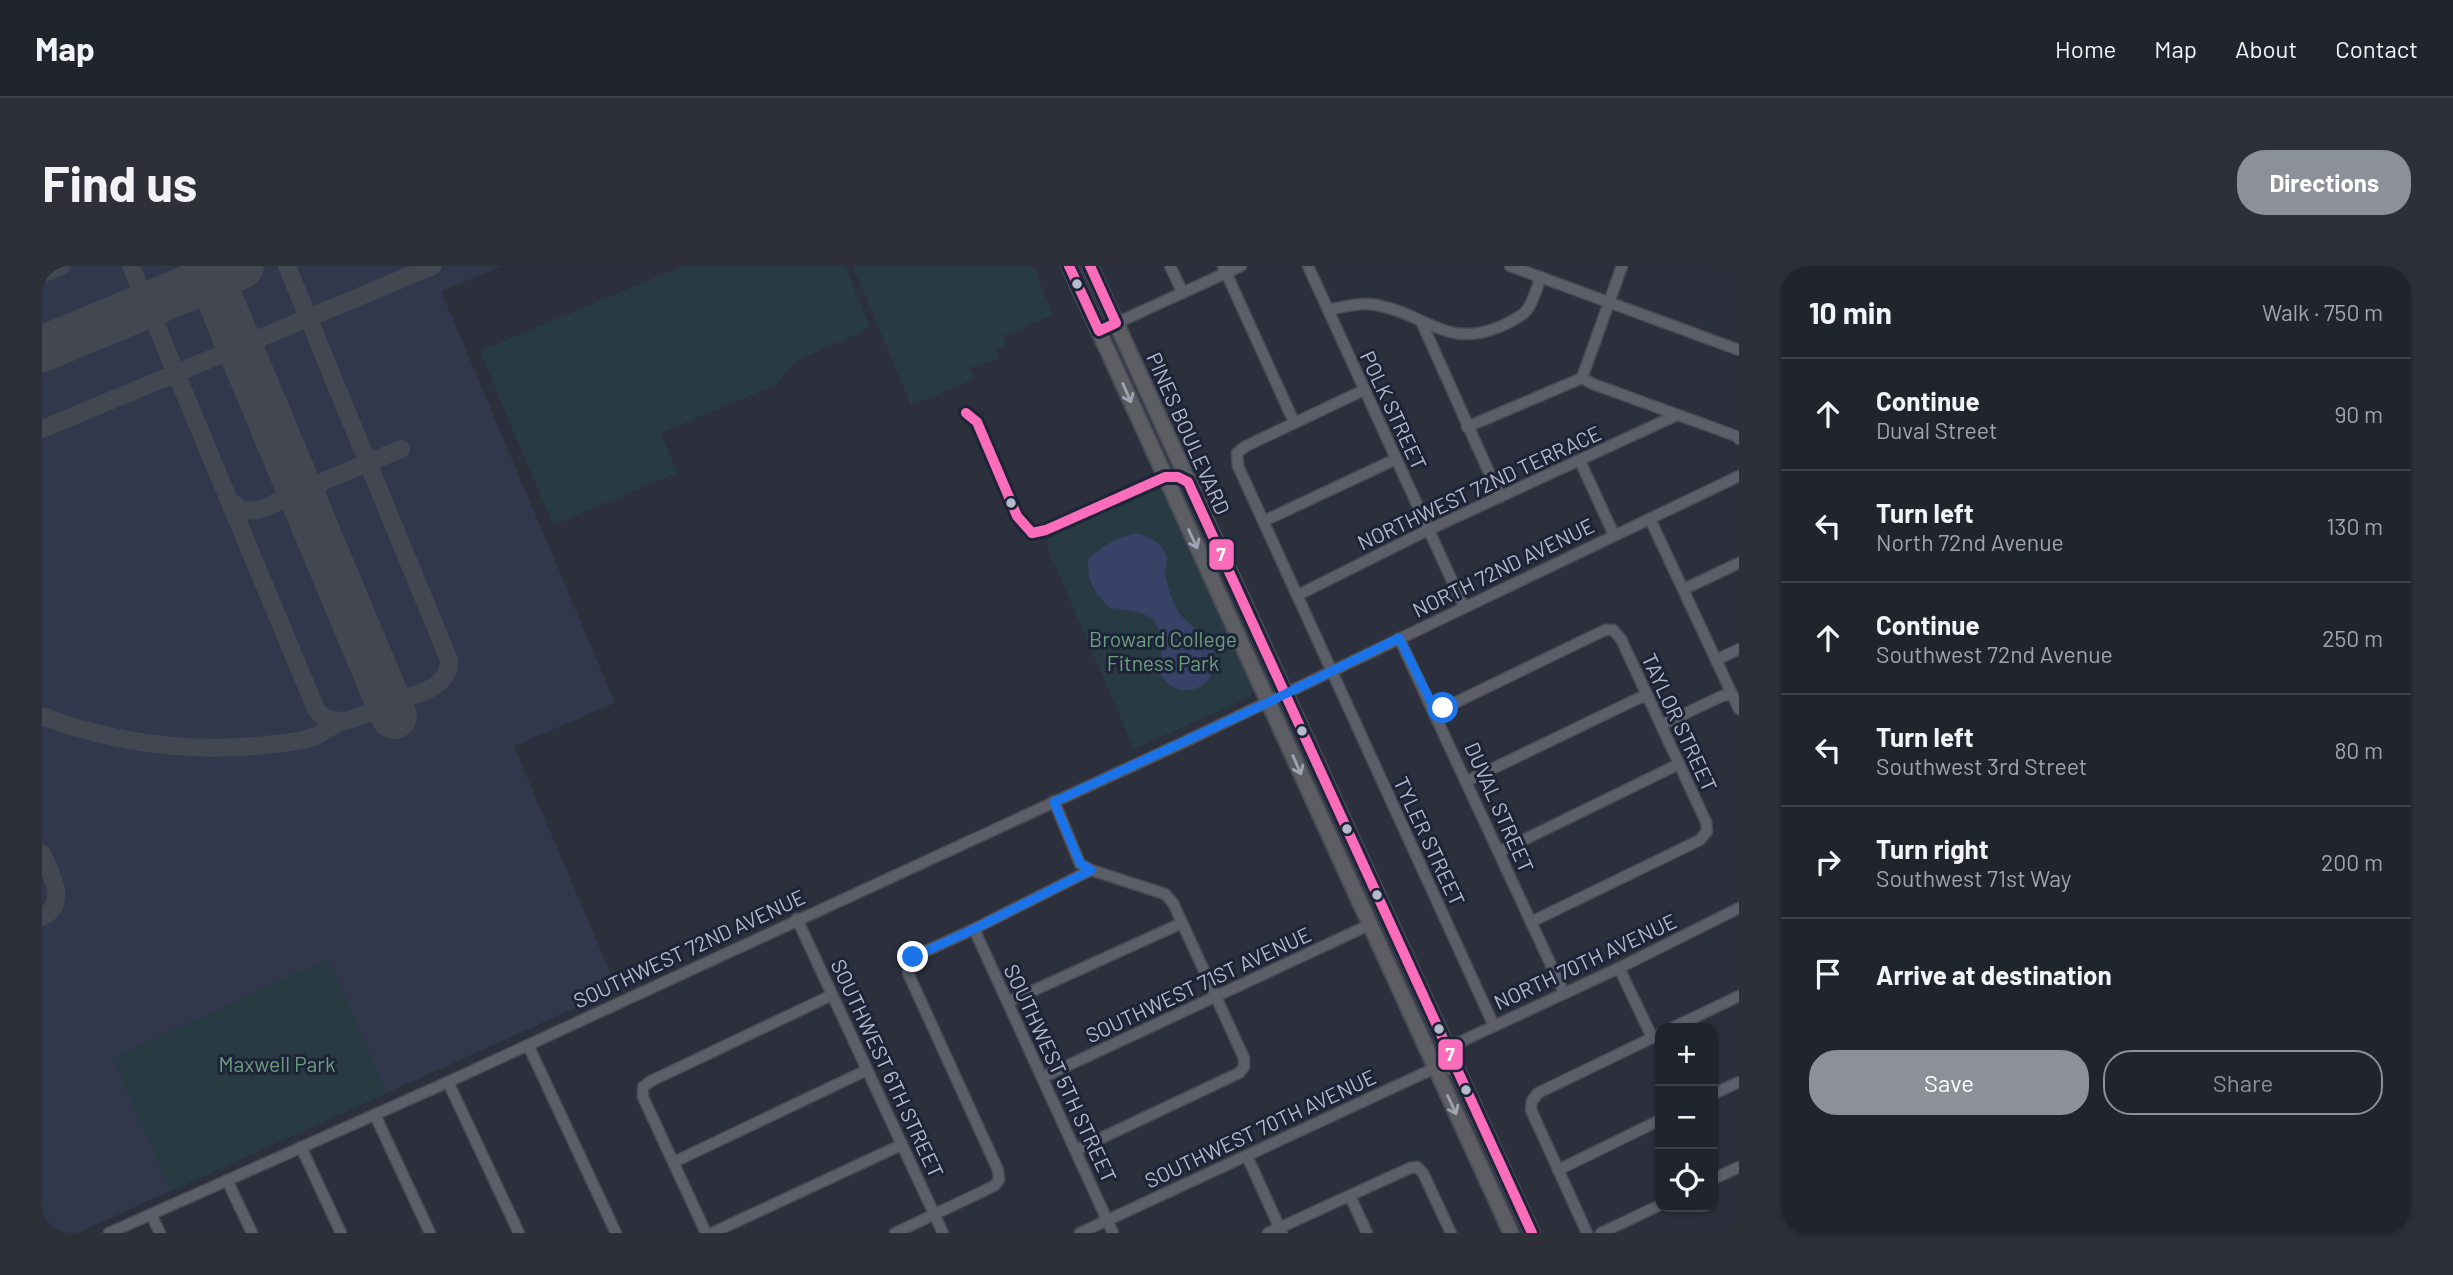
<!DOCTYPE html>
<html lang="en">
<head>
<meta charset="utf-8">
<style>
	:root { --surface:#20242d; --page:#2d3039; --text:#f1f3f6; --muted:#a2a4aa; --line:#3d4149; --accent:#8c9099 }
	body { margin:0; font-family:Barlow,sans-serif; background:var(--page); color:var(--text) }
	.controls { position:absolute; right:21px; bottom:21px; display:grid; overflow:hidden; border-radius:14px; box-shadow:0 2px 5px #0004 }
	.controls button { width:63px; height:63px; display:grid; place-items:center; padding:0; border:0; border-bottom:2px solid var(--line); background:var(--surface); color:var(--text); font:35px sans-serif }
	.stop { position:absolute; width:21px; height:21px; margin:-16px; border:5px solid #1a73e8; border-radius:50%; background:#fff }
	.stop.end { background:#1a73e8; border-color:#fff; box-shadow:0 2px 7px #0008 }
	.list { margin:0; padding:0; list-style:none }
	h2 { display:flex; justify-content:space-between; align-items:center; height:91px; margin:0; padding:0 28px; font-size:30px }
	h2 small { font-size:23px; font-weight:400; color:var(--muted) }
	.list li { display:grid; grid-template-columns:46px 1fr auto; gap:21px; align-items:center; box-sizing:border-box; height:112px; padding:0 28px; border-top:2px solid var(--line) }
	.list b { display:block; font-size:26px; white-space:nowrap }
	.list p { margin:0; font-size:23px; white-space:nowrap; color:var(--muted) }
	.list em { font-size:23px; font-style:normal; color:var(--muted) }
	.actions { display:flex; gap:14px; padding:21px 28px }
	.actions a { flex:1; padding:16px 0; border:2px solid var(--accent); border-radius:28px; text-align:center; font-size:24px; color:var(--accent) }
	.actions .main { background:var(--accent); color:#fff }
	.icon { flex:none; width:38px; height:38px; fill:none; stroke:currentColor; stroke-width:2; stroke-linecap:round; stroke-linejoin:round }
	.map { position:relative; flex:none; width:1697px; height:967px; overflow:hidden; border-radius:28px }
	header { display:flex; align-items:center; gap:42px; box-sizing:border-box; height:98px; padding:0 35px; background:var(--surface); border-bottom:2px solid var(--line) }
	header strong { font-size:33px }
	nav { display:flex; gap:38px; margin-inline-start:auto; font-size:24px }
	.intro { display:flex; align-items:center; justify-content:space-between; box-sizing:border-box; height:168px; padding:0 42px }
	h1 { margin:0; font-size:49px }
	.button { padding:18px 32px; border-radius:28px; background:var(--accent); color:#fff; font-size:24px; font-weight:700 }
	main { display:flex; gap:42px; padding:0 42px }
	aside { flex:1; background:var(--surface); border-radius:28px; box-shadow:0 2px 5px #0004 }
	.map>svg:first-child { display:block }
	.airport { fill:#32384c }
	.green { fill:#283a42 }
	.water { fill:#374266 }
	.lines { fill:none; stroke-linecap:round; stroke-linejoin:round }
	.taxiway { stroke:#424752; stroke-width:18 }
	.runway { stroke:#424752; stroke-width:46 }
	.minor-casing { stroke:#484b54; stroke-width:13 }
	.highway-casing { stroke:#484c57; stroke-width:18 }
	.minor { stroke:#5c5f69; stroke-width:10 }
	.highway { stroke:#5d5e63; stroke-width:14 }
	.bus-1-casing { stroke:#1e2437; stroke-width:16 }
	.bus-1 { stroke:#fb6dba; stroke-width:10 }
	.oneway { stroke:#a0a4b2 }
	.route { stroke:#1a73e8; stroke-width:9 }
	.bus-dot { fill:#b6bbcc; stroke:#1e2437; stroke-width:2.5 }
	.labels { text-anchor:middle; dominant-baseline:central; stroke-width:6; stroke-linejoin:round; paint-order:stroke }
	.street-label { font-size:21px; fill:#b6bbcc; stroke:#1e2437 }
	.park-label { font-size:21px; fill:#6c9e80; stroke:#1e2437 }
	.line-badge { stroke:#1e2437; stroke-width:2.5 }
	.badge-label { font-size:19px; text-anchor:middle; font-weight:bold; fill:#fff }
</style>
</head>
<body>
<header>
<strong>Map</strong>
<nav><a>Home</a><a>Map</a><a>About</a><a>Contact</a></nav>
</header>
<div class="intro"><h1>Find us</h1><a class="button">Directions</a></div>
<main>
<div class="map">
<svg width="1697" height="967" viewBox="0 0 1697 967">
	<rect width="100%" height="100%" fill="#2b303c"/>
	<polygon class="airport" points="0,0 460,0 399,25 573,437 472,480 575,723 35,967 0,967"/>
	<g class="green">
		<polygon points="641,0 803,0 827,59 823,65 752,96 734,119 619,167 635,207 511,259 438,85"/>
		<polygon points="811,0 991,0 1011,49 961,70 965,80 954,85 957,93 928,102 933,113 869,139"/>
		<polygon points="1112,221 1124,228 1211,421 1210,430 1092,483 1006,283 1005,271 1011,264"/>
		<polygon points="286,693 345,827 129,925 71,792"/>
	</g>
	<path class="water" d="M1095 267C1109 272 1124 278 1125 295 1125 298 1123 302 1123 305 1124 315 1129 333 1134 342 1144 360 1171 370 1173 392 1175 415 1150 433 1129 420 1125 418 1122 412 1118 408 1122 359 1121 346 1068 342 1052 325 1046 318 1046 294 1060 279 1075 272 1095 267Z"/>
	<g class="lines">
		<g class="taxiway">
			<polyline points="0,8 20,0"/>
			<polyline points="97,19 108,30 122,32"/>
			<path d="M88 46 105 50 114 59 274 443C287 462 310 455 328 446 334 443 339 436 345 434 350 432 357 432 362 431 382 428 408 417 407 394L245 0"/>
			<path d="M88 46C104 31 96 17 89 0"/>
			<polyline points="205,99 206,84 218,72"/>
			<polyline points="0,163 178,89 187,80 191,65 205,73 218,72 391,0"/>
			<polyline points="251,209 261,217 275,218 359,183"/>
			<path d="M186 233 199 244C221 248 251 233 251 209"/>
			<polyline points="265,242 268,226 279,217"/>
			<path d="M0 450C68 476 140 486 213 480 232 478 253 477 271 471 282 467 290 459 300 455"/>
			<path d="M0 587C9 608 27 637 0 651"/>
		</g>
		<g class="runway">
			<polyline points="164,0 352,450"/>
			<polyline points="0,83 199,0"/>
		</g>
		<defs>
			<g id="minor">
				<polyline points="1128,0 1141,27"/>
				<polyline points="1181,0 1252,156"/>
				<polyline points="1266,0 1422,341"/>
				<polyline points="1468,0 1697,84"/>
				<path d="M1286 44C1301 41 1318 36 1334 39 1382 47 1404 83 1457 61 1490 47 1487 43 1499 11"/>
				<polyline points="1379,55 1458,231"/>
				<polyline points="1057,65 1199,0"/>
				<polyline points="1540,112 1551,118 1694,170 1697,173"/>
				<polyline points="1540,112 1580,0"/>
				<polyline points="1322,124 1204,180 1195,187 1196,200 1452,760"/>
				<polyline points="1425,161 1540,112"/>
				<polyline points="1538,195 1572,269"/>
				<polyline points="1608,253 1697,443"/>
				<polyline points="1222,255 1354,193"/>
				<polyline points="1642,323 1697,297"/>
				<polyline points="1256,329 1386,264 1635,149"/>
				<polyline points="1357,372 1522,727"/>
				<polyline points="1674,394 1697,383"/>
				<polyline points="1394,446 1563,364 1571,364 1579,373 1664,556 1665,565 1658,574 1489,656"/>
				<polyline points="1619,459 1680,430 1690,428"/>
				<polyline points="1425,515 1597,432 1606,431"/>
				<polyline points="1012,535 1038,598 1049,604"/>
				<polyline points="1457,586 1637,498"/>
				<polyline points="755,653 901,967"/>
				<polyline points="932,663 1071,967"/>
				<polyline points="1577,702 1610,771"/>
				<polyline points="966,736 1140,657"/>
				<polyline points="1630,762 1697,730"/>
				<polyline points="486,779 574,967"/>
				<polyline points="1405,782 1577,702 1697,642"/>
				<polyline points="1001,811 1327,659"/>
				<polyline points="406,816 477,967"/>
				<polyline points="1671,828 1697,816"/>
				<polyline points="333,849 388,967"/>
				<polyline points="259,881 299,967"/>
				<polyline points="1205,890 1240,967"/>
				<polyline points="632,896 825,804"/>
				<polyline points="1516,904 1618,854"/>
				<polyline points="1671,913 1697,901"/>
				<polyline points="185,914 210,967"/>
				<polyline points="1308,930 1325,967"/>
				<polyline points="109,948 118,967"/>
				<polyline points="67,967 406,816 1138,478 1697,210"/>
				<polyline points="664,967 601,831 601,821 609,815 790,729"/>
				<polyline points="670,967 859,879"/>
				<polyline points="853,967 952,920 957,914 956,904 866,707 866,697 871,691 932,663 1049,604 1123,628 1131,637 1202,792 1202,801 1197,807 1034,884"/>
				<polyline points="1038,967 1393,802 1402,801 1416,806"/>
				<polyline points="1226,967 1368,902 1375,901 1381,907 1409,967"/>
				<polyline points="1545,967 1489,844 1490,835 1496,827 1618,768"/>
				<polyline points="1559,967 1618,939"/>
			</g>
			<g id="highway">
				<polyline points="1027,0 1469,967"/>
				<polyline points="1048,0 1490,967"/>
			</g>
		</defs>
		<use href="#minor" class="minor-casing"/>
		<use href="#highway" class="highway-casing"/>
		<use href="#minor" class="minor"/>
		<use href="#highway" class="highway"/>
		<defs>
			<g id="bus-1">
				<polyline points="1027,0 1057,65 1074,57 1048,0"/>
				<polyline points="924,147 935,156 975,250 990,267"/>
				<polyline points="990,267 1004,264 1123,211 1136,211 1146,216 1490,967"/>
			</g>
		</defs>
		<use href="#bus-1" class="bus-1-casing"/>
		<use href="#bus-1" class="bus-1"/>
	</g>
	<defs><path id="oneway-shaft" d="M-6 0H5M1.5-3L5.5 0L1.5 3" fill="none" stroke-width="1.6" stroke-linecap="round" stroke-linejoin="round" transform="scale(1.75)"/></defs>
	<g class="oneway">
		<use href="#oneway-shaft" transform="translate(1085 127) rotate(66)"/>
		<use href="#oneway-shaft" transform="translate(1151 273) rotate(65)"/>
		<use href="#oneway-shaft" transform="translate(1255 499) rotate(66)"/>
		<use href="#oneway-shaft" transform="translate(1410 839) rotate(65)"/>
	</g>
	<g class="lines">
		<polyline class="route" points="871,691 932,663 1049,604 1038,597 1012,536 1227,436 1357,372 1394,446 1401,442"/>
	</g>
	<g class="bus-dot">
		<circle cx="1035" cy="18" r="6"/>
		<circle cx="969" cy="237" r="6"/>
		<circle cx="1260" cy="465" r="6"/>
		<circle cx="1305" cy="563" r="6"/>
		<circle cx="1335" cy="629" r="6"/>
		<circle cx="1397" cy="763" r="6"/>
		<circle cx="1424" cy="824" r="6"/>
	</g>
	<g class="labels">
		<g class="street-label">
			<text transform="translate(1352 144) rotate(65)">POLK STREET</text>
			<text transform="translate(1147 167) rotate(66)">PINES BOULEVARD</text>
			<text transform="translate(1437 221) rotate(-25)">NORTHWEST 72ND TERRACE</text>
			<text transform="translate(1461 301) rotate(-26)">NORTH 72ND AVENUE</text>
			<text transform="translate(1638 456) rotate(65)">TAYLOR STREET</text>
			<text transform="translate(1458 541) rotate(66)">DUVAL STREET</text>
			<text transform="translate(1388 575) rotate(65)">TYLER STREET</text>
			<text transform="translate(647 682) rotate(-25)">SOUTHWEST 72ND AVENUE</text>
			<text transform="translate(1543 695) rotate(-25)">NORTH 70TH AVENUE</text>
			<text transform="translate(1156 718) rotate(-25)">SOUTHWEST 71ST AVENUE</text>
			<text transform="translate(846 802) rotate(65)">SOUTHWEST 6TH STREET</text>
			<text transform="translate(1019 807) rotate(65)">SOUTHWEST 5TH STREET</text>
			<text transform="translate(1218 862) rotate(-25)">SOUTHWEST 70TH AVENUE</text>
		</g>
		<g class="park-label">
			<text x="1121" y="372">Broward College<tspan x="1121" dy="24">Fitness Park</tspan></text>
			<text x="235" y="797">Maxwell Park</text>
		</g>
	</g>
	<g class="line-badge">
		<rect x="1166" y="272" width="27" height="33" rx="7" fill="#fb6dba"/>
		<rect x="1395" y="772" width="27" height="33" rx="7" fill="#fb6dba"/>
	</g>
	<g class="badge-label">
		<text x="1179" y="295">7</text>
		<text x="1408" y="795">7</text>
	</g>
</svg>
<div class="controls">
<button>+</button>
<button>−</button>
<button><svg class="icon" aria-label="locate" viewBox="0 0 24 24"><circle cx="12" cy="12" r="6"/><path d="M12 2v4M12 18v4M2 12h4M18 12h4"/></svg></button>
</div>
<div class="stop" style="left:1401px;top:442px"></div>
<div class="stop end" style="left:871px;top:691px"></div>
</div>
<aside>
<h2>10 min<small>Walk · 750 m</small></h2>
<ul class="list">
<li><svg class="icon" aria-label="ahead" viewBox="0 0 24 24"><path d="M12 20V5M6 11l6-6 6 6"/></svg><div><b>Continue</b><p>Duval Street</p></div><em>90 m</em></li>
<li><svg class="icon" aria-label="left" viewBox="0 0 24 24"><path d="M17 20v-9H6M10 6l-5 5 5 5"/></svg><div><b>Turn left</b><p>North 72nd Avenue</p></div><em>130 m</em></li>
<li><svg class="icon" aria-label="ahead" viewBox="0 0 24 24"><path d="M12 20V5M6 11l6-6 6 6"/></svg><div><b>Continue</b><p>Southwest 72nd Avenue</p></div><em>250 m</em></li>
<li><svg class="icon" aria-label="left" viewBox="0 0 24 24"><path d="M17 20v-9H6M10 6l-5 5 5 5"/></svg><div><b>Turn left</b><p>Southwest 3rd Street</p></div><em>80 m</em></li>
<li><svg class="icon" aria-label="right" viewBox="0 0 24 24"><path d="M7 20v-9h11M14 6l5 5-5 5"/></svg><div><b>Turn right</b><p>Southwest 71st Way</p></div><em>200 m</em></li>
<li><svg class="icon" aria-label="arrive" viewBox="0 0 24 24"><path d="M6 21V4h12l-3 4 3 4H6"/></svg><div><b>Arrive at destination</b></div></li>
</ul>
<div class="actions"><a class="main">Save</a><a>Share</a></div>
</aside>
</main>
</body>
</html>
